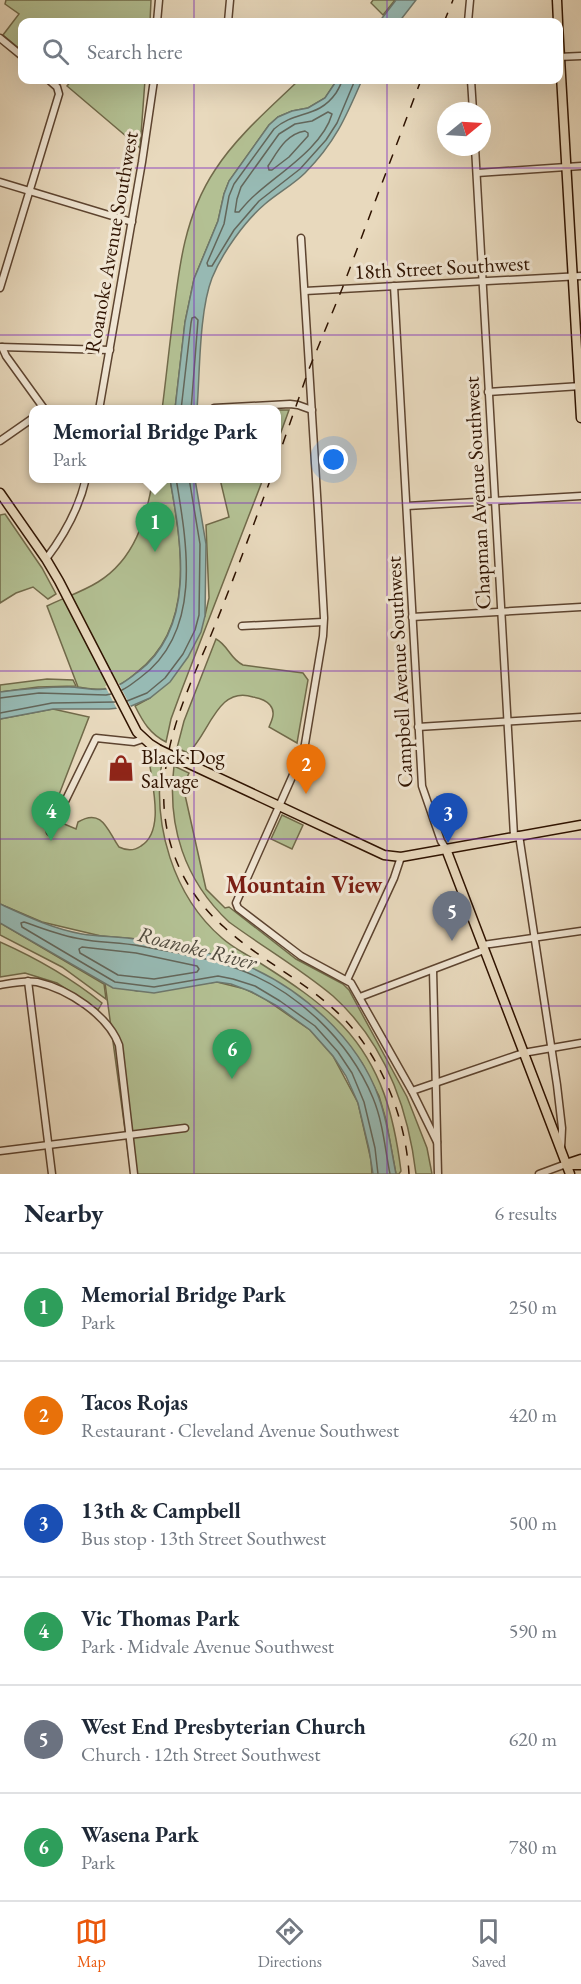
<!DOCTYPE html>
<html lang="en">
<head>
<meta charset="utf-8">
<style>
	:root { --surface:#fff; --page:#f6f6f7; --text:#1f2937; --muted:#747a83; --line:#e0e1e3; --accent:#ea580c }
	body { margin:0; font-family:"EB Garamond",serif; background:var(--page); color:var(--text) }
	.compass { position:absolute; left:437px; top:102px; width:54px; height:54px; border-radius:50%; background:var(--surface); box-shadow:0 6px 24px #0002; rotate:72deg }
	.you { position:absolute; left:334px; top:460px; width:21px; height:21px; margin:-15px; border:4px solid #fff; border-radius:50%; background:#1a73e8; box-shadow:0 0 0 9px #1a73e833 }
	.badge { display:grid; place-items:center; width:39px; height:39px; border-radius:50%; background:var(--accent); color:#fff; font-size:20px; font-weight:700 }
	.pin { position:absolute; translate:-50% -50px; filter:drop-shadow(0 2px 3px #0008) }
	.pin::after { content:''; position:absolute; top:32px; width:21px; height:18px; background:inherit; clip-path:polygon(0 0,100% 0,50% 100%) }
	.popup { position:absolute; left:29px; top:405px; width:252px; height:78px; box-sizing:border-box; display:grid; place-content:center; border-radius:12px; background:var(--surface); filter:drop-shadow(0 2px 4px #0005); font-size:20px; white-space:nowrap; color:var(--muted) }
	.popup b { font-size:22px; color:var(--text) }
	.popup::after { content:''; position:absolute; left:50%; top:100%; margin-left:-12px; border:12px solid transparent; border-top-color:var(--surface) }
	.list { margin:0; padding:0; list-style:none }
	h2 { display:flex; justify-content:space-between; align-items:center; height:78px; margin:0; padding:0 24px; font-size:26px }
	h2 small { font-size:20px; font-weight:400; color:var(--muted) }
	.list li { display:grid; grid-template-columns:39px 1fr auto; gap:18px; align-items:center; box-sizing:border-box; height:108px; padding:0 24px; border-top:2px solid var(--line) }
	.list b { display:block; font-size:22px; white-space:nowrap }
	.list p { margin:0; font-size:20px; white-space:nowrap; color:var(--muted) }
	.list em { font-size:20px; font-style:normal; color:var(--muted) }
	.icon { flex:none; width:33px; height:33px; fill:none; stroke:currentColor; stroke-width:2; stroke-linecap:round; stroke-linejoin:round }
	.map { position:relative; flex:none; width:581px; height:1174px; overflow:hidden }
	.search { position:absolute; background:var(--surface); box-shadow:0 6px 24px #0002; left:18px; right:18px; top:18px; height:66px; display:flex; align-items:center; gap:15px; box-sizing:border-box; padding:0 21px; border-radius:12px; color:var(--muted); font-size:22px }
	.sheet { height:726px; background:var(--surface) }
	nav { display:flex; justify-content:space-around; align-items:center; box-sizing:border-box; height:84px; border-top:2px solid var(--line); background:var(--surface); font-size:16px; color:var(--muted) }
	nav a { display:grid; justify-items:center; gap:3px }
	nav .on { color:var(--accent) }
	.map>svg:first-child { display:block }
	.green { fill:#b3c093; stroke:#716a4a; stroke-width:1.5 }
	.water { fill:#97bab4; stroke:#6d776c; stroke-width:1.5 }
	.pier { fill:#e8d9bd }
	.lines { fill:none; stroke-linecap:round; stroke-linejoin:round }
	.shore { stroke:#63665a; stroke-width:1.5 }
	.minor-casing { stroke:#5d4430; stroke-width:9 }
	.major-casing { stroke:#2f1301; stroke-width:11 }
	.minor { stroke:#f0e6d4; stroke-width:6 }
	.major { stroke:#e8d9bd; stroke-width:8 }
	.rail { stroke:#2f1301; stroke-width:1.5; stroke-dasharray:10 10; stroke-linecap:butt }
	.major-bridge-casing { stroke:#2f1301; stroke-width:11; stroke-linecap:butt }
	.major-bridge { stroke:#e8d9bd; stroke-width:8 }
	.grid { fill:none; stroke:#7b2cbf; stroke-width:1.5; stroke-opacity:0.55 }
	.labels { text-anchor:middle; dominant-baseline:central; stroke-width:6; stroke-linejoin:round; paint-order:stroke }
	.street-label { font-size:21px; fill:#2f1301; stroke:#f0e6d4 }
	.poi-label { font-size:21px; fill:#2f1301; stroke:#f0e6d4; text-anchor:start }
	.water-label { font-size:22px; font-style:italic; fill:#534d40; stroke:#f0e6d4 }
	.quarter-label { font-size:24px; font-weight:bold; fill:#7a1f14; stroke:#f0e6d4 }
</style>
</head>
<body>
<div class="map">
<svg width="581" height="1174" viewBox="0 0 581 1174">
	<rect width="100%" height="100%" fill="#e8d9bd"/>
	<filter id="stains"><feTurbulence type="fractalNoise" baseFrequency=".00333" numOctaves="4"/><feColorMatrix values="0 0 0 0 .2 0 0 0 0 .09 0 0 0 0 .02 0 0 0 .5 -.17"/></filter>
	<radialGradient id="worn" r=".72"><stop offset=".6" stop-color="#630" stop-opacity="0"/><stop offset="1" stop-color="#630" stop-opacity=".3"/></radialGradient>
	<g class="green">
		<polygon points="6,0 151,0 150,22 22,22 22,51 3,35 19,14 5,4"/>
		<polygon points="373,0 395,0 383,15 371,3"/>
		<polygon points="72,80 145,80 140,148 67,86"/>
		<path d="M299 80H337L325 98 308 108 292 111 278 117 269 125 229 181 224 194 218 221 194 279 185 322 175 409 162 410C166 379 169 349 173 318 179 266 185 215 215 170 237 136 270 108 299 80Z"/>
		<polygon points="277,410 289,410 277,443 276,410"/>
		<path d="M153 479H170C181 542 197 626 137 672 128 680 118 688 105 689 97 690 86 688 78 687L47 606C63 598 82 592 98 582 135 559 146 519 153 479Z"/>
		<path d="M220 479H263L182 689 171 719 166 742C150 734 143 722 135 706L150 698 205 616 209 598 206 525 229 517Z"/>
		<polygon points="5,514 42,568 56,594 48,599 33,587 16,593 0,603 0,515"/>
		<path d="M216 639C228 645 230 659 243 665L303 673 308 680 297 743 269 727C272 720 276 712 270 705 266 700 259 698 253 697 217 685 209 735 188 753L177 748 184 721Z"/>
		<polygon points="47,679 73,680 76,686 38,687 0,692 0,685"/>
		<path d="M53 709 89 717 50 818 76 829 78 822C103 807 108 832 119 847 127 851 134 851 141 846 164 832 153 789 150 766L153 757 162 761C152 824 173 896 222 938 233 948 248 955 260 963 290 982 319 1001 343 1026 382 1068 394 1116 401 1171L399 1174H396L386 1120 379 1096 362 1063 340 1034 314 1008 242 964 226 958 138 939 101 936 42 922 0 904V719Z"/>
		<path d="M174 766 189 773 183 786 206 889 225 908 229 907 296 959 343 984 349 990 407 1097 427 1148 432 1174H416C408 1107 384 1042 333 996 301 969 263 947 229 922 184 880 167 825 174 766Z"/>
		<polygon points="282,815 303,825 292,849 271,839"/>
		<polygon points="0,923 104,984 106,999 62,967 0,935"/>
		<path d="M0 942C36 958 71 978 102 1003L98 1010 57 983 25 973 0 977Z"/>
		<polygon points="217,982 245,989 265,999 310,1030 333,1056 358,1103 371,1160 372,1174 131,1174 105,983 137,991"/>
	</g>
	<g class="water">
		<polygon points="396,0 416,0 399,22 379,22"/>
		<path d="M337 80H362C346 117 335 143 305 173 294 184 278 193 265 204 245 221 222 253 212 278 199 312 200 372 197 409H175L185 322 194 279 218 221 224 194 229 181 269 125 278 117 292 111 308 108 325 98Z"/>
		<path d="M170 479H195L206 544 205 616 201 632 188 657 170 682 150 698 129 707 109 709H53L0 719V692C23 689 45 687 69 687 80 687 94 691 106 689 118 688 128 679 138 672 197 626 181 542 170 479Z"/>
		<path d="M0 904C26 916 53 929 82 934 101 937 121 936 141 940 172 946 214 952 243 964 301 988 358 1038 379 1098 388 1123 391 1149 396 1174H373L369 1149 358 1103 346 1076 333 1056 310 1030 277 1006 252 992 231 984 217 982 154 993 113 988 0 923Z"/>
	</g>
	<polygon class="pier" points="118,682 132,709 118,711 105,686"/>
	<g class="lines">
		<g class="shore">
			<path d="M342 80C341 85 339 88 336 93 318 119 295 110 274 129L234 184 229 196 224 224 207 263 208 266H212L234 230 259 201 300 169 326 140 337 123 355 80"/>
			<path d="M328 112 332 114C323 147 279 173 255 195 249 200 244 206 239 212H235L237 199 241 187 279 134 295 124 312 121Z"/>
			<path d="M305 131 308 133V136L289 157 272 170H269L268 166C278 151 286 134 305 131Z"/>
			<polyline points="181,410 191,323 192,318 195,317 198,320 191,410"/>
			<path d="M122 690C129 687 134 682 141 677 203 631 187 544 176 478"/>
			<polyline points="0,698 39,693 106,695 111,694"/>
			<polyline points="127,701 147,693 165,678 183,654 195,630 199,615 200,544 189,478"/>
			<polyline points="0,713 52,703 115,702"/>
			<polygon points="82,947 136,953 197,966 199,969 197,972 154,979 118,975 80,953 79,949"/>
			<path d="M378 1174 375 1148 364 1102 352 1073 338 1052 315 1026 280 1001 255 986 233 979 218 976 154 987 115 982 22 927 21 923 24 922C42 928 61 936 81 939 100 943 120 942 140 946 172 952 207 957 238 969 296 990 349 1040 373 1098 383 1122 385 1149 390 1174"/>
		</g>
		<defs>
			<g id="minor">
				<polyline points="157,22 159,0"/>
				<polyline points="228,22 230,0"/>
				<polyline points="468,22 470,0"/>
				<polyline points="0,38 22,56"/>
				<polyline points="558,57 581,56"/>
				<polyline points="471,80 473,111"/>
				<polyline points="475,147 514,836"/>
				<polyline points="477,173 581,166"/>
				<polyline points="0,182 132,222"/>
				<polyline points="301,238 318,511 324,618 323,636 304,750 236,903 238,908 301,956 351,983 412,1091 437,1142"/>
				<polyline points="394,286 422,786 441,841 446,849"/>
				<polyline points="0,288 59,94 57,87 49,80"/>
				<polyline points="305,291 581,276"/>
				<polyline points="0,347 110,350"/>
				<polyline points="2,347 6,356 45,410"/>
				<polyline points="488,392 581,386"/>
				<polyline points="214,408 290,404 298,405 312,410"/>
				<polyline points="99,410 142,162 154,80"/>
				<polyline points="0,441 33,418"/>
				<polyline points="407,506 581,496"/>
				<path d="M46 559C65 534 79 509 86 478"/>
				<polyline points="412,617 581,607"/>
				<polyline points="242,626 323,622"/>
				<polyline points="418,727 581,717"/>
				<polyline points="50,832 96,738 134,742 143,739"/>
				<polyline points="519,835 557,1085 562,1128 561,1149"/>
				<polyline points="483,945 581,931"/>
				<polyline points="433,970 438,1174"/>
				<polyline points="347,980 394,878 401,857"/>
				<polyline points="28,981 52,1174"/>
				<path d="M0 985C12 983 25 980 37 982 68 989 108 1015 119 1045L134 1174"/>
				<polyline points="360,997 484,950"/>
				<polyline points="412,1091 523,1053 581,1043"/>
				<polyline points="0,1151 185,1128"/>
				<polyline points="539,1174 566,1164"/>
			</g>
			<g id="major">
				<polyline points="557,0 558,22"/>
				<polyline points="558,24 581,418"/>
				<polyline points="0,493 46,559 59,581 137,732 150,744 158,749"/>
				<polyline points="185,762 369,848 384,855 401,857 581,825"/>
				<polyline points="446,849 570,1174"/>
				<polyline points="566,1164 581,1159"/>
				<polyline points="566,1165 581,1165"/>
			</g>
		</defs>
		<use href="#minor" class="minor-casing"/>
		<use href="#major" class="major-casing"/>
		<use href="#minor" class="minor"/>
		<use href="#major" class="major"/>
		<g class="rail">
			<polyline points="444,22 453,0"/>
			<polyline points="276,463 309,369 342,289 421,80"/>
			<path d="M271 478C251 531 232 584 211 635 190 684 167 733 164 786 161 840 183 892 224 927 262 962 310 983 346 1021 383 1061 406 1120 409 1174"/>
		</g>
		<defs>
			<polyline id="major-bridge" points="158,749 185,762"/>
		</defs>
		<use href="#major-bridge" class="major-bridge-casing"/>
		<use href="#major-bridge" class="major-bridge"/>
	</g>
	<path class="grid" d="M194 0V22M387 0V22M194 80V1174M387 80V1174M0 168H581M0 335H581M0 503H581M0 671H581M0 839H581M0 1006H581"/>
	<defs>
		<symbol id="shop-bare" viewBox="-9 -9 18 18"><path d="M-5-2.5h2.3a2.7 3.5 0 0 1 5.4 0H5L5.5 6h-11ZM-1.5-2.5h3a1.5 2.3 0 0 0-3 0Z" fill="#8f2418" stroke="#f0e6d4" stroke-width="2.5" paint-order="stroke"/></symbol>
	</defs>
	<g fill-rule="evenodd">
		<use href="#shop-bare" x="102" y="749" width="38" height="38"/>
	</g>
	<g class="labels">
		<g class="street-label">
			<text transform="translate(111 242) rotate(-80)">Roanoke Avenue Southwest</text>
			<text transform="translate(442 267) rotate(-3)">18th Street Southwest</text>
			<text transform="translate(477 493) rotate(-93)">Chapman Avenue Southwest</text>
			<text transform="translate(399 672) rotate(-93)">Campbell Avenue Southwest</text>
		</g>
		<g class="poi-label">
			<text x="141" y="756">Black Dog<tspan x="141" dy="24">Salvage</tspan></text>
		</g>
		<g class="water-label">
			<text transform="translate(197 948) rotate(14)">Roanoke River</text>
		</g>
		<g class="quarter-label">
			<text x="304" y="884">Mountain View</text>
		</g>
	</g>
	<rect width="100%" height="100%" filter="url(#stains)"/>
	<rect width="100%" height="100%" fill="url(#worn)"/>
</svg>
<svg class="compass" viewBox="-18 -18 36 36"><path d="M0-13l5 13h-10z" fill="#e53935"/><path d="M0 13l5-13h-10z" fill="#747a83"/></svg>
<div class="you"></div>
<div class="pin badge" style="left:155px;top:552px;background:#2e9e5b">1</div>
<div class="popup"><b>Memorial Bridge Park</b>Park</div>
<div class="pin badge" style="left:306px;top:794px;background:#e8710a">2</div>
<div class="pin badge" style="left:448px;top:843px;background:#1a4fb4">3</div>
<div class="pin badge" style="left:51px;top:841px;background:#2e9e5b">4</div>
<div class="pin badge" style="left:452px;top:941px;background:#6b7280">5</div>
<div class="pin badge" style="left:232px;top:1079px;background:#2e9e5b">6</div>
<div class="search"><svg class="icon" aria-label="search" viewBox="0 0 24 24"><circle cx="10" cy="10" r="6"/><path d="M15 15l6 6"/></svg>Search here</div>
</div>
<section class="sheet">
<h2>Nearby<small>6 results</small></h2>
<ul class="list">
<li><span class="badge" style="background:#2e9e5b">1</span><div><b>Memorial Bridge Park</b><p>Park</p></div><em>250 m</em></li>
<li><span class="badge" style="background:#e8710a">2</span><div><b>Tacos Rojas</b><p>Restaurant · Cleveland Avenue Southwest</p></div><em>420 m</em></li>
<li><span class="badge" style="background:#1a4fb4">3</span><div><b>13th &amp; Campbell</b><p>Bus stop · 13th Street Southwest</p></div><em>500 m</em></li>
<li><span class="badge" style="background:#2e9e5b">4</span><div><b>Vic Thomas Park</b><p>Park · Midvale Avenue Southwest</p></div><em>590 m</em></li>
<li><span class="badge" style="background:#6b7280">5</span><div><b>West End Presbyterian Church</b><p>Church · 12th Street Southwest</p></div><em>620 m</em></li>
<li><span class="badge" style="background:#2e9e5b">6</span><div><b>Wasena Park</b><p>Park</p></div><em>780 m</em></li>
</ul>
</section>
<nav>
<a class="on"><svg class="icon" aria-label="map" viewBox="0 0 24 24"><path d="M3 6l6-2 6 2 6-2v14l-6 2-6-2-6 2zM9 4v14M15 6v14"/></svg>Map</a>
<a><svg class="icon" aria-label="directions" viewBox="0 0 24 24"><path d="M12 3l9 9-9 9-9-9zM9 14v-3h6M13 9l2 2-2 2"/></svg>Directions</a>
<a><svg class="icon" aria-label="saved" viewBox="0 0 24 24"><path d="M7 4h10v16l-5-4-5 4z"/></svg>Saved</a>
</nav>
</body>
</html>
